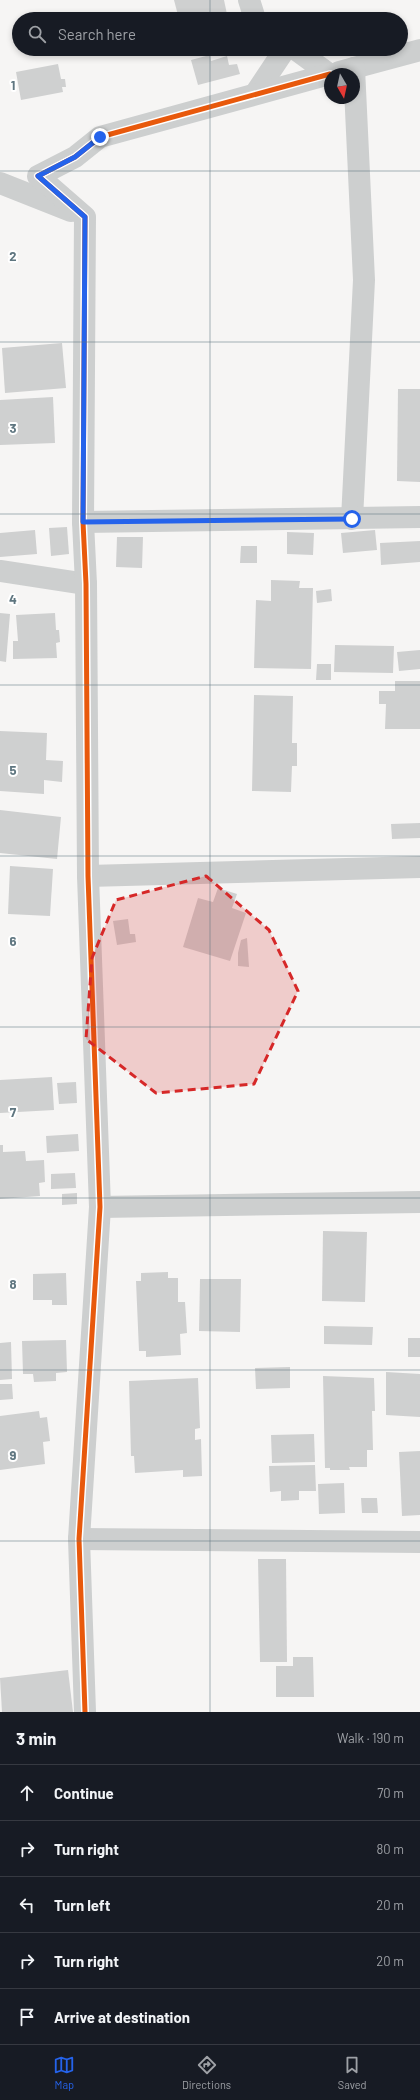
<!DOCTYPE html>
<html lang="en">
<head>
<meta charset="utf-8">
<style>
	:root { --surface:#171b24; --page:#20242c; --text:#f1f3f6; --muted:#9ea1a6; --line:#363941; --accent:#2563eb }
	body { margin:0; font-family:Barlow,sans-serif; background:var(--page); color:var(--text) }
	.compass { position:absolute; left:324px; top:68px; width:36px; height:36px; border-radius:50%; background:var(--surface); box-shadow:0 2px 6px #0003; rotate:171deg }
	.stop { position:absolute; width:12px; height:12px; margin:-9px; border:3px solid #2563eb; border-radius:50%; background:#fff }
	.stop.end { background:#2563eb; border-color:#fff; box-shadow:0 1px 4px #0008 }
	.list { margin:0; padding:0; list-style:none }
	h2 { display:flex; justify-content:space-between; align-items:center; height:52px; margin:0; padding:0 16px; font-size:17px }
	h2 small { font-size:13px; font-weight:400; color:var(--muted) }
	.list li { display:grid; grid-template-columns:26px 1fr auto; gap:12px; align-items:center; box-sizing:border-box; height:56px; padding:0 16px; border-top:1px solid var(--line) }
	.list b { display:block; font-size:15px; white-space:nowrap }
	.list em { font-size:13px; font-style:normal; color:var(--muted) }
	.icon { flex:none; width:22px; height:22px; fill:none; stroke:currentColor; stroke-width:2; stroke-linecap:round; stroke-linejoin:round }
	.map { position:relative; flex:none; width:420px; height:1712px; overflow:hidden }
	.search { position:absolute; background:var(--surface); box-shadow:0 2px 6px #0003; left:12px; right:12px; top:12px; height:44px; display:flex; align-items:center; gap:10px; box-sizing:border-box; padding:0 14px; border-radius:22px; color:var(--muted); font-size:15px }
	.sheet { height:332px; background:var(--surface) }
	nav { display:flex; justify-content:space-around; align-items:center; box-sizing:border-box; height:56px; border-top:1px solid var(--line); background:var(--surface); font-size:11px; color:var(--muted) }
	nav a { display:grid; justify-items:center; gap:2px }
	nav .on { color:var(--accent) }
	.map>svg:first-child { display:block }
	.building { fill:#cfd0d0 }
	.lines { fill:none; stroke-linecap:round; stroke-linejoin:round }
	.minor { stroke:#cdcfcf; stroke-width:22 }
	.cycleway-casing { stroke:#fff; stroke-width:8 }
	.cycleway { stroke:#e8590c; stroke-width:5 }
	.route { stroke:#2563eb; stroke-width:5 }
	.marked { fill:#d62828; fill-opacity:0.2; stroke:#d62828; stroke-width:3; stroke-dasharray:8 5; stroke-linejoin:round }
	.grid { fill:none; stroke:#5f7680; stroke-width:1; stroke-opacity:0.55 }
	.grid-label { font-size:13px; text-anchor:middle; font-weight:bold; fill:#5f7680; stroke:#fff; stroke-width:4; stroke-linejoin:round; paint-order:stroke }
</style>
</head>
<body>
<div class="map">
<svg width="420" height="1712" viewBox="0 0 420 1712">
	<rect width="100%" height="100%" fill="#f6f5f4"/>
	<g class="building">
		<polygon points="174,0 224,0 228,19 179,19"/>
		<polygon points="210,55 211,61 227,56 229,65 237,64 240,74 198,85 191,60"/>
		<polygon points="58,64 61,79 65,79 66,87 62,87 63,92 21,100 16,72"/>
		<polygon points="62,343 66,388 5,393 2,348"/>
		<polygon points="398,389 420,389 420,482 397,481"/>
		<polygon points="53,397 55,443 0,445 0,400"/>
		<polygon points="67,527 69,554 51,556 49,528"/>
		<polygon points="35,530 37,554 0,557 0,533"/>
		<polygon points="375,530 377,550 343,553 341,533"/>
		<polygon points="287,532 314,533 313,555 287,554"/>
		<polygon points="117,537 143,537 142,568 116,567"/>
		<polygon points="420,541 420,562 381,565 380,543"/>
		<polygon points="241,546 257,546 257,563 240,563"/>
		<polygon points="271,580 300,581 299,588 313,588 311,669 254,668 256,600 271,601"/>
		<polygon points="331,589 332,601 317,603 316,591"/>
		<polygon points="0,613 10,614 6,662 0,661"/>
		<polygon points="55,613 56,630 59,630 60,642 56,643 57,658 13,659 13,641 18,641 16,615"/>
		<polygon points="335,645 394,646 393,673 334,672"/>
		<polygon points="420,650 420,669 399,671 397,652"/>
		<polygon points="317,664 331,664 331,680 316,680"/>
		<polygon points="395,681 420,681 420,729 385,729 386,704 379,704 379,691 395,691"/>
		<polygon points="254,695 293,696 292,743 297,743 297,766 292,766 291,792 252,791"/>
		<polygon points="0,731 47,733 46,760 63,761 62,782 44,780 44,794 0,791"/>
		<polygon points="0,810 61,817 57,859 0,853"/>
		<polygon points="420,823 420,838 392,839 391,824"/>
		<polygon points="10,866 53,869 50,916 8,914"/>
		<polygon points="218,888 237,894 232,908 246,913 230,961 183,947 198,898 213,902"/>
		<polygon points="128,919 130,934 135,934 136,942 117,945 113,921"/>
		<polygon points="247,938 249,967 238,966 238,953 241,940"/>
		<polygon points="52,1077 54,1110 0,1113 0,1080"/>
		<polygon points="76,1082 77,1103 59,1104 57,1083"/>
		<polygon points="78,1134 79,1151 47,1153 46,1136"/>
		<polygon points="0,1145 3,1145 3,1152 25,1151 26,1161 44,1160 45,1182 39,1183 40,1196 0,1199"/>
		<polygon points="75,1173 76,1188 51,1189 51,1174"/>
		<polygon points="77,1193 77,1204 62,1205 62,1194"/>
		<polygon points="323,1231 367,1232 365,1302 322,1301"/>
		<polygon points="168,1272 168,1278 178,1278 178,1302 185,1302 187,1333 180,1334 181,1355 146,1357 146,1351 139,1351 136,1281 141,1281 141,1273"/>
		<polygon points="66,1273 67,1305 52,1305 52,1300 33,1300 33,1274"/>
		<polygon points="200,1279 241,1279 240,1332 199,1331"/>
		<polygon points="324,1326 373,1327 372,1345 324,1344"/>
		<rect x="408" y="1338" width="12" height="19"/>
		<polygon points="66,1340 67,1372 56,1373 56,1381 34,1382 33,1374 23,1374 22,1341"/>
		<polygon points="11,1342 12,1379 0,1380 0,1343"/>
		<polygon points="290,1367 290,1388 256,1389 255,1368"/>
		<polygon points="386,1372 420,1374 420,1417 386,1415"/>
		<polygon points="323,1376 374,1378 375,1411 372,1411 373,1450 367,1450 367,1467 349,1467 350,1470 330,1470 330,1468 325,1468"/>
		<polygon points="198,1378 200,1428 195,1429 195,1440 201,1439 202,1476 183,1477 183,1470 135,1473 134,1456 131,1456 129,1381"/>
		<polygon points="0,1384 12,1384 13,1399 0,1400"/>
		<polygon points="39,1411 40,1418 47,1417 50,1441 43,1442 45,1464 0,1470 0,1416"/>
		<polygon points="314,1434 315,1462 272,1463 271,1435"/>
		<polygon points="420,1451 420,1515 402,1516 399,1452"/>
		<polygon points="315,1465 316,1491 299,1491 299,1500 281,1501 281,1491 270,1492 269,1466"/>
		<polygon points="344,1483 345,1513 319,1514 318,1484"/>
		<polygon points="361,1498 377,1498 378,1513 362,1513"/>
		<polygon points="258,1559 286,1559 287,1662 260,1662"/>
		<polygon points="293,1657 313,1657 314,1697 276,1697 276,1666 293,1666"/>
		<polygon points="68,1670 73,1712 2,1712 0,1678"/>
	</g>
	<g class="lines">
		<g class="minor">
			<polyline points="249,0 255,19"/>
			<polyline points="295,49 329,74"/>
			<polyline points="339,72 420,50"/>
			<polyline points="255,94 285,49"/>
			<polyline points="0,183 71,211"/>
			<polyline points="352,519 364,280 354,68"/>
			<polyline points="83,522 420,517"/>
			<polyline points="0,571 86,584"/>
			<polyline points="88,876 420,867"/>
			<polyline points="100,1207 420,1202"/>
			<polyline points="79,1539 420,1542"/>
			<polyline points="85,1712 79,1539 100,1207 88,876 86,584 83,522 85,217 38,176 75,157 100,137 330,74"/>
		</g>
		<defs>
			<polyline id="cycleway" points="85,1712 79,1539 100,1207 88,876 86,584 83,522 85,217 38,176 75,157 100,137 330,74"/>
		</defs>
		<use href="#cycleway" class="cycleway-casing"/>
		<use href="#cycleway" class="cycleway"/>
	</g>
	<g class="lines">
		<polyline class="route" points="100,137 75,157 38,176 85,217 83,522 352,519"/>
	</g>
	<path class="marked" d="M206 876 269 930 298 991 254 1084 156 1093 86 1039 92 958 116 900Z"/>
	<path class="grid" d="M210 0V19M210 49V1712M0 171H420M0 342H420M0 514H420M0 685H420M0 856H420M0 1027H420M0 1198H420M0 1370H420M0 1541H420"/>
	<g class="grid-label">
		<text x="13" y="90">1</text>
		<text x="13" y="261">2</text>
		<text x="13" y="433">3</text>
		<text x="13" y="604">4</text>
		<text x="13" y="775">5</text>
		<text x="13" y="946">6</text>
		<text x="13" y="1117">7</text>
		<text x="13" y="1289">8</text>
		<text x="13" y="1460">9</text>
	</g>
</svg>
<svg class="compass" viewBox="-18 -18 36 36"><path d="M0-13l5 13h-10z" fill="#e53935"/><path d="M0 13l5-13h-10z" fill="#9ea1a6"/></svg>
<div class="stop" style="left:352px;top:519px"></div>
<div class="stop end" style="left:100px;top:137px"></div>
<div class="search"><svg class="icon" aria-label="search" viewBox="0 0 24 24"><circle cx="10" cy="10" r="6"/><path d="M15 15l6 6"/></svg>Search here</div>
</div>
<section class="sheet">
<h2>3 min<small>Walk · 190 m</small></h2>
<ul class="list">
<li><svg class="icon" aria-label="ahead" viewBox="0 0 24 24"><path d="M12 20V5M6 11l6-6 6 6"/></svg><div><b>Continue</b></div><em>70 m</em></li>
<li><svg class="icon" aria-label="right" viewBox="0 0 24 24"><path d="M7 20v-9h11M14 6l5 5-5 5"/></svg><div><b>Turn right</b></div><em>80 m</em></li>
<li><svg class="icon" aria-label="left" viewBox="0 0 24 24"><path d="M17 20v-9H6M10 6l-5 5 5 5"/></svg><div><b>Turn left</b></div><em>20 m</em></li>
<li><svg class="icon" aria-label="right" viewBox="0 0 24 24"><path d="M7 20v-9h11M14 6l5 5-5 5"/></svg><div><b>Turn right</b></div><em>20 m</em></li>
<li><svg class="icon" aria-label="arrive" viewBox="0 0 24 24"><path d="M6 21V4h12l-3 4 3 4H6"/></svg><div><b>Arrive at destination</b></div></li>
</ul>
</section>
<nav>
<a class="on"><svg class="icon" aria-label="map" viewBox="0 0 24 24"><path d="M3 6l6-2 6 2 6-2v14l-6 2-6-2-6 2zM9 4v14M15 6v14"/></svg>Map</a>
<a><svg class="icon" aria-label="directions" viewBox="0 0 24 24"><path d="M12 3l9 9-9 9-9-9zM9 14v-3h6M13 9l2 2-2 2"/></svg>Directions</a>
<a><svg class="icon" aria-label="saved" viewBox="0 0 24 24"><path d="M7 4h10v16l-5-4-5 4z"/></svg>Saved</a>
</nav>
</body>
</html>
